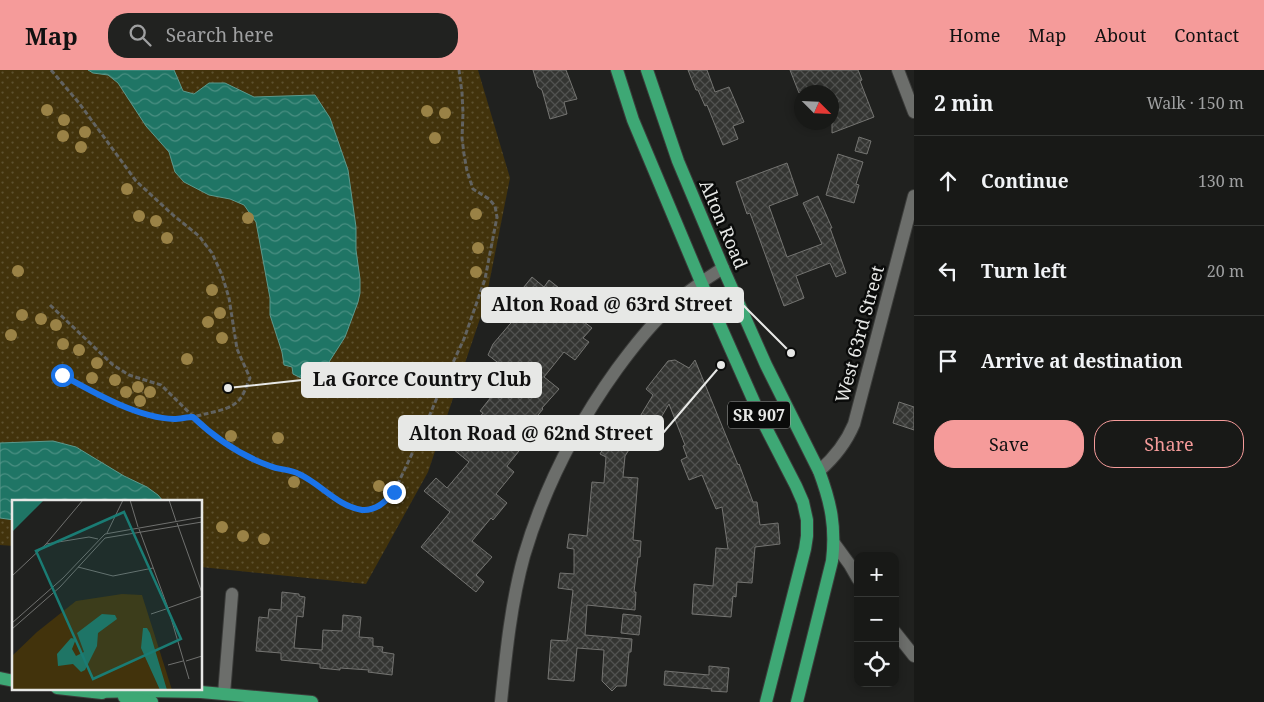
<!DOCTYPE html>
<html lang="en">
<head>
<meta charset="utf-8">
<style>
	:root { --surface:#181917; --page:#212220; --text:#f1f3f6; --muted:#9fa0a1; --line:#363836; --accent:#f59b9a }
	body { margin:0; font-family:"Noto Serif",serif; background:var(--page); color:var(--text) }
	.controls { position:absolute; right:15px; bottom:15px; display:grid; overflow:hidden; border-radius:10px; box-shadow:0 2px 8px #0003 }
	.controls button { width:45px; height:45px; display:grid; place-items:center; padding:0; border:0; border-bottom:1px solid var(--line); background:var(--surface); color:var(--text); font:25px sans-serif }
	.compass { position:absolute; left:794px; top:15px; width:45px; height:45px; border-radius:50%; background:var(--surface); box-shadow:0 2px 8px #0003; rotate:114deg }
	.stop { position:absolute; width:15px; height:15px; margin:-11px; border:4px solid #1a73e8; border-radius:50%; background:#fff }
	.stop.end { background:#1a73e8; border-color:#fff; box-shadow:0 1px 5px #0008 }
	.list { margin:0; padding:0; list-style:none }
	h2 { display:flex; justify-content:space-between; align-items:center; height:65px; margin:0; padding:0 20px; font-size:21px }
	h2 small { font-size:16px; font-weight:400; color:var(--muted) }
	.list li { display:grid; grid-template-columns:32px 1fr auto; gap:15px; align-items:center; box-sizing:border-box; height:90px; padding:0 20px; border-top:1px solid var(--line) }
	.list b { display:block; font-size:19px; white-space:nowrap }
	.list em { font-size:16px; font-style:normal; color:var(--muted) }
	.actions { display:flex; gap:10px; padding:15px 20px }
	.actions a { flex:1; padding:11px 0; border:1px solid var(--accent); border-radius:20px; text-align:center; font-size:18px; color:var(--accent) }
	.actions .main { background:var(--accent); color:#111 }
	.icon { flex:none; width:28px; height:28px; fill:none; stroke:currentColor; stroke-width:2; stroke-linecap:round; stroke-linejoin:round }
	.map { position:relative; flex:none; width:914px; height:632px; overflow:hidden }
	header { display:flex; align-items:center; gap:30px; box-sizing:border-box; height:70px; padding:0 25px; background:var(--accent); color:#111 }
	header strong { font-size:24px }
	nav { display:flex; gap:28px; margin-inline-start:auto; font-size:18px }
	.search { width:350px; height:45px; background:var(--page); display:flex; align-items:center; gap:12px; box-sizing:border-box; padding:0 18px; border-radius:20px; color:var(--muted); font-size:19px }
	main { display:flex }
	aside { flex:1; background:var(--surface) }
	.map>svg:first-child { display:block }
	.grass { fill:url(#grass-dots) }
	.water { fill:url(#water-waves); stroke:#5b988c }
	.building { fill:url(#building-cross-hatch); stroke:#747471 }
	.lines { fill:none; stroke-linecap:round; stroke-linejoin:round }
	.minor-casing { stroke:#3b3c3a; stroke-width:14 }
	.major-casing { stroke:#3b3c3a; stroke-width:14 }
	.path { stroke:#626361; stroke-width:3; stroke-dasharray:5 2.5; stroke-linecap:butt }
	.minor { stroke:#6c6e6b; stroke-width:12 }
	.major { stroke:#3ea875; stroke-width:12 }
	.tree { fill:#9a8246 }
	.route { stroke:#1a73e8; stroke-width:6 }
	.labels { text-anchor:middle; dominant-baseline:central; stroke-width:5; stroke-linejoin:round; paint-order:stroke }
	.shield { fill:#0a0b0a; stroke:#a5a6a4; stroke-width:1 }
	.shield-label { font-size:16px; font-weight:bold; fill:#e7e8e6 }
	.street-label { font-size:18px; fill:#e7e8e6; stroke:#0a0b0a }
	.inset-road { fill:none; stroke:#70716f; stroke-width:1 }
	.view { fill:#1a7c74; fill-opacity:0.15; stroke:#1a7c74; stroke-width:2.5 }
	.inset-edge { fill:none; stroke:#e7e8e6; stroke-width:2.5 }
	.leader { fill:none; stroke:#e7e8e6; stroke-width:2 }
	.callout-dot { fill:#e7e8e6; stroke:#0a0b0a; stroke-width:2 }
	.callout { fill:#e7e8e6; stroke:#e7e8e6; stroke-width:2 }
	.callout-label { font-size:19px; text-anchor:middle; font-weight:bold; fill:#111 }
</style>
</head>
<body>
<header>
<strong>Map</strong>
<div class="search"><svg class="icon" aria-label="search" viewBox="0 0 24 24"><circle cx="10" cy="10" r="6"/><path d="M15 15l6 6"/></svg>Search here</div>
<nav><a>Home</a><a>Map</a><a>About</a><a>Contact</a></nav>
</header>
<main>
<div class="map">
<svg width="914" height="632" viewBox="0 0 914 632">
	<defs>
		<pattern id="grass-dots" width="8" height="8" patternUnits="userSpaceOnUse" patternTransform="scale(1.25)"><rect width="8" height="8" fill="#42330c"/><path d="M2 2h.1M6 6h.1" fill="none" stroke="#5d512f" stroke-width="1.8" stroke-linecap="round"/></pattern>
		<pattern id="water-waves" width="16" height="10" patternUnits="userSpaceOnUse" patternTransform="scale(1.25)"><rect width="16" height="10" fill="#1f7565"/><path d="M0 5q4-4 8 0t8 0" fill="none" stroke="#4a8f82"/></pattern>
		<pattern id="building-cross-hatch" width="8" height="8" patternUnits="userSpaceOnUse" patternTransform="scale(1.25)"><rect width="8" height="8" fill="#343532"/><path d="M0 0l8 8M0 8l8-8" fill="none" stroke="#515250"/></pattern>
	</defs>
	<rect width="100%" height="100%" fill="#20211f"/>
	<polygon class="grass" points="0,0 478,0 510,108 485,234 428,402 366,514 201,497 201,431 14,431 14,476 0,475"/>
	<g class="water">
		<polygon points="88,0 174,0 183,21 194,24 209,13 225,13 254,27 315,25 330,48 348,100 356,157 356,180 360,209 360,223 358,232 345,267 322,303 313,307 301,308 293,304 292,297 284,295 282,282 270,245 270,228 256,152 244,135 230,129 209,125 184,112 175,102 169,82 146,56 118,13 108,5 93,3"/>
		<polygon points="53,371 76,377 124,406 147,417 158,425 163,431 14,431 14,450 0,448 0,373"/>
	</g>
	<g class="building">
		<polygon points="533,0 566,0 577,29 564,32 567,44 550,49 544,27 542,20 538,17"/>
		<polygon points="688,0 707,0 715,22 729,17 744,52 733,56 738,69 723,75 707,35 705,36 698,20 696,20"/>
		<polygon points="790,0 858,0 862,10 860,11 874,47 832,63 832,22 812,22 810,18 799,23"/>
		<polygon points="859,67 871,71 867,84 855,81"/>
		<polygon points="838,84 863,92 856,114 859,115 854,133 826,125"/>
		<polygon points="787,93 798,125 769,136 787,187 822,174 803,133 818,126 832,158 830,158 846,203 836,207 830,193 796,206 804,228 784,236 750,143 747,144 736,112"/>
		<polygon points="532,207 544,217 549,210 573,229 566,238 592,258 583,268 589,272 575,290 564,282 544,307 559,319 542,338 543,339 534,350 536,356 534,368 525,378 523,376 507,396 514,402 496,424 507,433 493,450 491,448 472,471 492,487 476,505 484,512 476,522 421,477 450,442 424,421 436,408 447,418 469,392 453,379 483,343 480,341 495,322 492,320 493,318 486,313 501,295 488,285 493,274 527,234 522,231 524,228 519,223"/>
		<polygon points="675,290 689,298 695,290 738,395 739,394 753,432 757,432 760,455 778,453 780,474 755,477 752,513 737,512 736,527 733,526 731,547 692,544 694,514 713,516 716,478 728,479 722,437 716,439 702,405 689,410 681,390 687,387 683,376 685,375 669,334 647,371 638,366 625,386 623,407 638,408 633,470 641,471 640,487 638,487 634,522 636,522 635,540 587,535 585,565 632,569 631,582 629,582 626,616 617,616 612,621 602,611 604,580 577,578 574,611 548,609 551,570 567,571 573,520 558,518 560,503 574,504 574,479 567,478 569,464 587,466 592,412 604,413 606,387 600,384 620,350 633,358 653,325 646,319 668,291"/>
		<polygon points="899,332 914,337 914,360 893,353"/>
		<polygon points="282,522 299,524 299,526 305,527 303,547 297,546 294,578 322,580 323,560 342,561 343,545 361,547 359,567 373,568 373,576 383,577 382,582 394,584 392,605 368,602 369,600 340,598 340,600 320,598 320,594 281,590 281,583 256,581 259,547 268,548 269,539 281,540"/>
		<polygon points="623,544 641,546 639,565 621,563"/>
		<polygon points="709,596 729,598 727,622 711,621 712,619 664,615 665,601 709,605"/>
	</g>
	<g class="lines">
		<defs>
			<g id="minor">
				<polyline points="898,0 914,42"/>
				<path d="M819 401C834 388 846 373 854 354L914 126"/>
				<polyline points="834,473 850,495 858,509"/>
				<polyline points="895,562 914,586"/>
				<polyline points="224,624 232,524"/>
				<path d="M501 632C506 583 511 533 524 486 544 418 576 356 617 299 631 280 646 260 663 244 681 226 702 211 723 198"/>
			</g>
			<g id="major">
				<polyline points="617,0 633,50 701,212 763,352 796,416 803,432 807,450 807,466 805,479 766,632"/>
				<path d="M647 0 678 91 723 198 766 295 819 401C831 433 836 457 832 491L797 632"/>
				<polyline points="0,608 14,611"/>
				<polyline points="57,618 102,623"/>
				<polyline points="94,622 146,621 201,622 312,632"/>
				<polyline points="124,627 152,632"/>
			</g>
		</defs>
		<use href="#minor" class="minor-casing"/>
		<use href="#major" class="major-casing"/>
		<g class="path">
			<path d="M51 0 79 33 136 111 173 145 199 166 212 183 222 205 229 228 237 279 250 308C247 315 244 324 240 329 232 339 217 341 205 344 194 347 182 349 171 348 131 345 96 324 61 305"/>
			<polyline points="50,235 113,295 129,305 161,315 210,363 229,377 254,391 274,398 297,402 311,410 326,422 350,437 364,440 376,438 385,433 394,422 426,354 441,318 464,269 485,209 497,147 495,136 489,129 473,119 467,101 464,84 462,68 463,43 462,23 459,0"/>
		</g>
		<use href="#minor" class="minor"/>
		<use href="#major" class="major"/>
	</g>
	<g class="tree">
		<circle cx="47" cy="40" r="6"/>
		<circle cx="427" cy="41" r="6"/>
		<circle cx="445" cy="43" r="6"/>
		<circle cx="64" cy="50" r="6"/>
		<circle cx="85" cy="62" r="6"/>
		<circle cx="63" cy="66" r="6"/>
		<circle cx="435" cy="68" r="6"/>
		<circle cx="81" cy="77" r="6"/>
		<circle cx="127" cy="119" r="6"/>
		<circle cx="476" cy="144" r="6"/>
		<circle cx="139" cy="146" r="6"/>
		<circle cx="248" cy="148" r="6"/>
		<circle cx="156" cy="151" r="6"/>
		<circle cx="167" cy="168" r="6"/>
		<circle cx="478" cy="178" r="6"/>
		<circle cx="18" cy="201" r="6"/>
		<circle cx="476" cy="202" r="6"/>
		<circle cx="212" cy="220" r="6"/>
		<circle cx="220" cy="243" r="6"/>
		<circle cx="22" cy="245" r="6"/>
		<circle cx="41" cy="249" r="6"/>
		<circle cx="208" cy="252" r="6"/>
		<circle cx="56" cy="255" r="6"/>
		<circle cx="11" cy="265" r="6"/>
		<circle cx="222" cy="268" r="6"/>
		<circle cx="63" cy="274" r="6"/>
		<circle cx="79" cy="280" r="6"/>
		<circle cx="187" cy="289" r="6"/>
		<circle cx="97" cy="293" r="6"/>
		<circle cx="92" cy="308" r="6"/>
		<circle cx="115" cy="310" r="6"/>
		<circle cx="138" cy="317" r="6"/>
		<circle cx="126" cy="322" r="6"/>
		<circle cx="150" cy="322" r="6"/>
		<circle cx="140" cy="331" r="6"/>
		<circle cx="231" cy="366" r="6"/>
		<circle cx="278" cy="368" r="6"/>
		<circle cx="294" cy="412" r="6"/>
		<circle cx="379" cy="416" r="6"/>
		<circle cx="222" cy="457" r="6"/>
		<circle cx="243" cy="466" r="6"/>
		<circle cx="264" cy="469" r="6"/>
	</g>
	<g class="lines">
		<path class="route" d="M62 305C93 322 137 348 174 349 180 349 187 347 193 347 216 369 239 385 270 396 279 400 290 399 299 404 321 414 337 436 362 440 376 441 385 432 394 422"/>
	</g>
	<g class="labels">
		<rect class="shield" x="728" y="331.5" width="62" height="27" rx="4"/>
		<g class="shield-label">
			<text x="759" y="345">SR 907</text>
		</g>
		<g class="street-label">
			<text transform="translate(724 154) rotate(67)">Alton Road</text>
			<text transform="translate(859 264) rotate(-75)">West 63rd Street</text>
		</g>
	</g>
	<g transform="translate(12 430)">
		<rect width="190" height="190" fill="#20211f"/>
		<path d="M110 94 130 95 160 190H0V156L25 132 64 101Z" fill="#42330c"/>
		<path d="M0 0H32L0 32ZM90 114 103 115 105 119 86 133 85 146 73 170 69 172 61 164 46 166 45 154 59 138 64 139 60 149 64 156 72 152 65 133ZM131 128H135L138 133 155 190H148L129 148Z" fill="#1f7565"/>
		<path class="inset-road" d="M118 0 126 27M157 0 164 21M165 23 190 93M127 29 156 108 177 179M95 33 111 0M34 44 77 37 86 39M66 67 101 76 141 68M0 76 34 44 71 0M156 108 190 96M139 114 154 109M0 123 51 78 93 34 190 17M0 129 48 87 93 38 190 22M174 161 190 156M156 165 171 161"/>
		<path class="view" d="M112 12 169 139 81 179 24 51Z"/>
		<rect width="190" height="190" class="inset-edge"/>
	</g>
	<path class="leader" d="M791 283L743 235M228 318L302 310M721 295L663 363"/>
	<g class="callout-dot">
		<circle cx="791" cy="283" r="5"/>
		<circle cx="228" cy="318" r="5"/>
		<circle cx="721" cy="295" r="5"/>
	</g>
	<g class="callout">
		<rect x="482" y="218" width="261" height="34" rx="5"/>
		<rect x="302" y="293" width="239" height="34" rx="5"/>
		<rect x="399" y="346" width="264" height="34" rx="5"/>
	</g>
	<g class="callout-label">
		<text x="612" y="241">Alton Road @ 63rd Street</text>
		<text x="422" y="316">La Gorce Country Club</text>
		<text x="531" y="370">Alton Road @ 62nd Street</text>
	</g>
</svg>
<div class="controls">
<button>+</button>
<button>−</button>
<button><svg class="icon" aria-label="locate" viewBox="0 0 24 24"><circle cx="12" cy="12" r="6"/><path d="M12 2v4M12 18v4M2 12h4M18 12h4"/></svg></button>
</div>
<svg class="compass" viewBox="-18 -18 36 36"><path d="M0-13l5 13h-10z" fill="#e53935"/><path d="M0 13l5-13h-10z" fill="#9fa0a1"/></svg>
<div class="stop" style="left:62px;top:305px"></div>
<div class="stop end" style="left:394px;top:422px"></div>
</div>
<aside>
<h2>2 min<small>Walk · 150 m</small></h2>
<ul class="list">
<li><svg class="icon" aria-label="ahead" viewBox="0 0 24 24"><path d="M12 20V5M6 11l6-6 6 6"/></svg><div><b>Continue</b></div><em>130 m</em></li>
<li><svg class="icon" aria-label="left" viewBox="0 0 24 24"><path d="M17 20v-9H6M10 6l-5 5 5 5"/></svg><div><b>Turn left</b></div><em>20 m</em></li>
<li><svg class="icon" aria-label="arrive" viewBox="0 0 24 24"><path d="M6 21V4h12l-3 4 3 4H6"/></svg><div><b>Arrive at destination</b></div></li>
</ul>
<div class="actions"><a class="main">Save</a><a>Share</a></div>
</aside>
</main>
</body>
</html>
